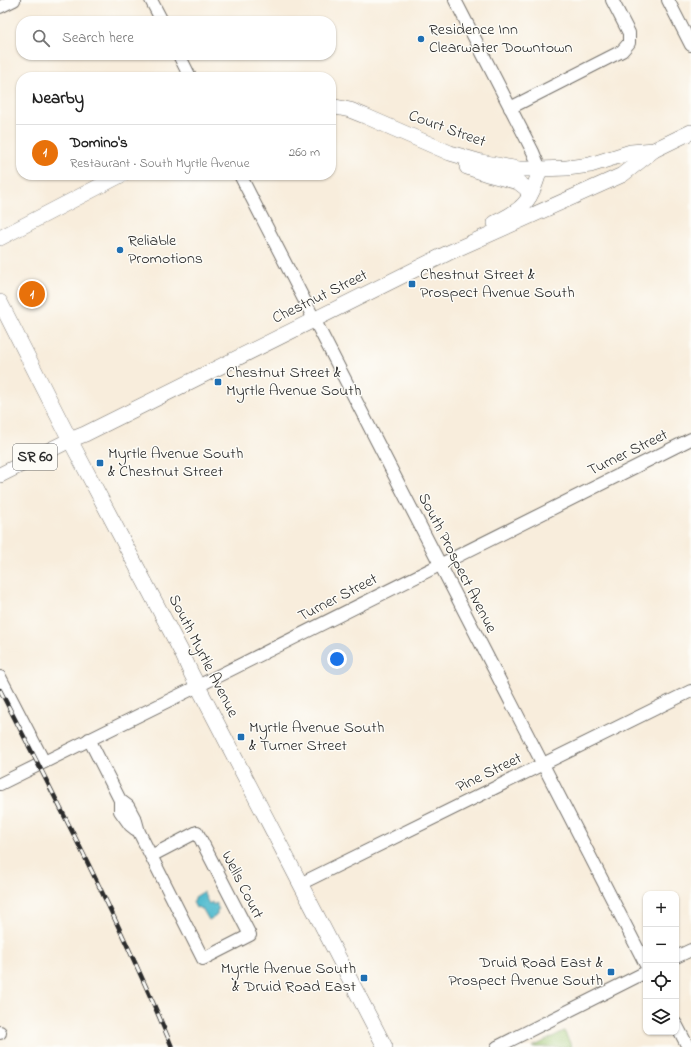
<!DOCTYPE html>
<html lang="en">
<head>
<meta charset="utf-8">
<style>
	:root { --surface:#fff; --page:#f2f2f2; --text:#222; --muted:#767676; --line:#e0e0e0; --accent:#0f766e }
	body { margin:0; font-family:"Indie Flower",sans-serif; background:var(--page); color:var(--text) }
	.controls { position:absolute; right:12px; bottom:12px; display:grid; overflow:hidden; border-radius:8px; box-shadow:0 1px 3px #0004 }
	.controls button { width:36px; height:36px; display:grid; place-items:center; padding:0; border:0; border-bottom:1px solid var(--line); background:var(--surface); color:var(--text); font:20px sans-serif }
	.you { position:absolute; left:337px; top:659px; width:14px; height:14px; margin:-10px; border:3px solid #fff; border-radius:50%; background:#1a73e8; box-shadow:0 0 0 6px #1a73e833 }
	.badge { display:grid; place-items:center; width:26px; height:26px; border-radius:50%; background:var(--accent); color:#fff; font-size:13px; font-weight:700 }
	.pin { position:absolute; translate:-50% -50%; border:2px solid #fff; box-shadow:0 1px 4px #0006 }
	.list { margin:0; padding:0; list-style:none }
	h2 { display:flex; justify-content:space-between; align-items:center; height:52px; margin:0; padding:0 16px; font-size:17px }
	h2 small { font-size:13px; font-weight:400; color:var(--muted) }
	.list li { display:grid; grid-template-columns:26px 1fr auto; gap:12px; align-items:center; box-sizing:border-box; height:56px; padding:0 16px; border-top:1px solid var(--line) }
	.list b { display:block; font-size:15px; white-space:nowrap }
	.list p { margin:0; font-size:13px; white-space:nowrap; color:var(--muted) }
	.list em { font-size:13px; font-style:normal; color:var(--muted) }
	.icon { flex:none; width:22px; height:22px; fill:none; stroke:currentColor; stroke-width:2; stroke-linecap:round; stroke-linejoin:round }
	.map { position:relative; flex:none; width:691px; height:1047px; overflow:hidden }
	.search { position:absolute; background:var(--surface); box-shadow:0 1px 3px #0004; left:16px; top:16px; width:320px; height:44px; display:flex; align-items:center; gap:10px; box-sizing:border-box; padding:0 14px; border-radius:16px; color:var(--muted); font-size:15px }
	.panel { position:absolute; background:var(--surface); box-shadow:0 1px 3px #0004; left:16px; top:72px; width:320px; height:108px; border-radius:16px }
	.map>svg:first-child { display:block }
	.green { fill:#9dc672; stroke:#64784e }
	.water { fill:#52bccf; stroke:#3e747d }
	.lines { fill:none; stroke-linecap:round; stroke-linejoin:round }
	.minor-casing { stroke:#736f69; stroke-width:14 }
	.major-casing { stroke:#736f69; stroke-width:16 }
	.minor { stroke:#fff; stroke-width:12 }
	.major { stroke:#fff; stroke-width:15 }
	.rail-casing { stroke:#2b2b2b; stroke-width:4.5 }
	.rail { stroke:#fdfcf7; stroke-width:3; stroke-dasharray:9; stroke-linecap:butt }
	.poi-dot { fill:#1f6fb2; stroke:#fdfcf7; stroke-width:1.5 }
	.labels { text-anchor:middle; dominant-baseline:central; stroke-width:3; stroke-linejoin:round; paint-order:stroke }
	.shield { fill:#fdfcf7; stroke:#6a6a68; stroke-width:1 }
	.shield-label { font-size:15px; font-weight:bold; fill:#2b2b2b }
	.poi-label { font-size:16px; fill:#2b2b2b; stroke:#fdfcf7; text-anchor:start }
	.street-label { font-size:16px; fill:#2b2b2b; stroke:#fdfcf7 }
</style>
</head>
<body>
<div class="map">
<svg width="691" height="1047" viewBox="0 0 691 1047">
	<rect width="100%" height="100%" fill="#fdfcf7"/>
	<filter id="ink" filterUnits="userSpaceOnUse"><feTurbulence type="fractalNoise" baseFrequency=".025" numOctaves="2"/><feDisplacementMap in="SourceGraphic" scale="8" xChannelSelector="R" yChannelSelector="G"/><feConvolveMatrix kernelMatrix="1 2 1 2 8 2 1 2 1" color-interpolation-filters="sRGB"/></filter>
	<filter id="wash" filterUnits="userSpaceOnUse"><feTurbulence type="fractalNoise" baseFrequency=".012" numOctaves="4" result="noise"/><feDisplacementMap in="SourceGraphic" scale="16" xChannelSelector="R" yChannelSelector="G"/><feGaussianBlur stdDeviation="0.9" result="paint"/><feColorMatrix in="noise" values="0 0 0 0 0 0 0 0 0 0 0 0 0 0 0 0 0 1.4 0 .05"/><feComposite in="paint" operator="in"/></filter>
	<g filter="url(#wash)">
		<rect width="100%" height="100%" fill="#f8eddc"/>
		<polygon class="green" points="564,1031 572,1047 533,1047"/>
		<polygon class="water" points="203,892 209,904 212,902 213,905 216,903 219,910 217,911 217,915 209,920 202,908 200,909 198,907 196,908 193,902 195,900 195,897"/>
	</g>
	<g filter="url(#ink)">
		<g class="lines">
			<defs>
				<g id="minor">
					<polyline points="151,0 162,21"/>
					<polyline points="455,0 533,152 540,169"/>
					<polyline points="668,0 691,45"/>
					<polyline points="0,7 14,0"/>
					<polyline points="179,55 190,77"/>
					<polyline points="510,108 622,51 629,43 629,33 612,0"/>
					<polyline points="240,175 646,965"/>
					<polyline points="0,677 44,762"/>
					<polyline points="89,739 120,800 120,811 130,825 135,829"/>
					<polyline points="0,784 198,686 691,439"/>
					<polyline points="120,800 128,806 136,821 139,832 203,959 250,935 197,832 151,856"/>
					<polyline points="300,884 691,691"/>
					<polyline points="676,957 691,950"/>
					<polyline points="676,1024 688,1047"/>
					<polyline points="0,1032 0,1033"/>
					<polyline points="497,1047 646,972"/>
				</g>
				<g id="major">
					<polyline points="331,106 350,110 365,116 450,153 481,162 519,169 540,169 567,168 590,165 631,152 654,150 691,132"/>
					<polyline points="467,167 487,174 518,182 527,189 529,197"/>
					<path d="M495 223C503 219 513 214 520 208 531 199 536 183 540 169"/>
					<polyline points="0,238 121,175"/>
					<polyline points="0,302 70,440 181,651 191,673 385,1047"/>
					<polyline points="0,475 70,440 85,434 448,253 622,175 654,150"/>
				</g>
			</defs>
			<use href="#minor" class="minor-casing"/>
			<use href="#major" class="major-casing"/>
			<use href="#minor" class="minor"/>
			<use href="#major" class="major"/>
			<defs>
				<path id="rail" d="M0 690C61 808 121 925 172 1047"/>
			</defs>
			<use href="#rail" class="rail-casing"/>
			<use href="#rail" class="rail"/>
		</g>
	</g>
	<g class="poi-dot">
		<circle cx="421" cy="39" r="4"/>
		<circle cx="120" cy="250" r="4"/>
		<rect x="408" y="280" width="8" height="8" rx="2"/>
		<rect x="214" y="378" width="8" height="8" rx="2"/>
		<rect x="96" y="459" width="8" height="8" rx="2"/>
		<rect x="237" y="733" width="8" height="8" rx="2"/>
		<rect x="607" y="968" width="8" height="8" rx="2"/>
		<rect x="360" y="974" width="8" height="8" rx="2"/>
	</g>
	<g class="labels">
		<rect class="shield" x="13" y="444" width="44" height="26" rx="3"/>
		<g class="shield-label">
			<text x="35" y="457">SR 60</text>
		</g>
		<g class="poi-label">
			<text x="429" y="30">Residence Inn<tspan x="429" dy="18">Clearwater Downtown</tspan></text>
			<text x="128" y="241">Reliable<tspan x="128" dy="18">Promotions</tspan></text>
			<text x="420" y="275">Chestnut Street &amp;<tspan x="420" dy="18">Prospect Avenue South</tspan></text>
			<text x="226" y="373">Chestnut Street &amp;<tspan x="226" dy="18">Myrtle Avenue South</tspan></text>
			<text x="108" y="454">Myrtle Avenue South<tspan x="108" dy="18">&amp; Chestnut Street</tspan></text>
			<text x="249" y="728">Myrtle Avenue South<tspan x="249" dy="18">&amp; Turner Street</tspan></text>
			<text x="603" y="963" text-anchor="end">Druid Road East &amp;<tspan x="603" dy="18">Prospect Avenue South</tspan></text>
			<text x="356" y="969" text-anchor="end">Myrtle Avenue South<tspan x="356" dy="18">&amp; Druid Road East</tspan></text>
		</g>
		<g class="street-label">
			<text transform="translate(447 129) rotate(20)">Court Street</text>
			<text transform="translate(320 297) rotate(-26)">Chestnut Street</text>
			<text transform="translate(628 453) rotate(-26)">Turner Street</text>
			<text transform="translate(457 563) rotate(63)">South Prospect Avenue</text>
			<text transform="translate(338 598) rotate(-27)">Turner Street</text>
			<text transform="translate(203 656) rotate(63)">South Myrtle Avenue</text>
			<text transform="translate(489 773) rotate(-26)">Pine Street</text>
			<text transform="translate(242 885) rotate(63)">Wells Court</text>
		</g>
	</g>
</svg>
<div class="controls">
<button>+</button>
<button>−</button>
<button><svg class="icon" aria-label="locate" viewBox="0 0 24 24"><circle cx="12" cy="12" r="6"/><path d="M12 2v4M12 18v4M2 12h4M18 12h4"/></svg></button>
<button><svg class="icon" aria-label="layers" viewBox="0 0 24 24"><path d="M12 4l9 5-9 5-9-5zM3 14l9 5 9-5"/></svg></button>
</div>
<div class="you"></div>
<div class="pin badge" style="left:32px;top:294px;background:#e8710a">1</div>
<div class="search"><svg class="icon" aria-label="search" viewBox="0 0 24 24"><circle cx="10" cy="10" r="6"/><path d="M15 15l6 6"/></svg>Search here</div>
<section class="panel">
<h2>Nearby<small></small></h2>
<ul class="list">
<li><span class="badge" style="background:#e8710a">1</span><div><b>Domino's</b><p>Restaurant · South Myrtle Avenue</p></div><em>260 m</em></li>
</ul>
</section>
</div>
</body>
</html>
